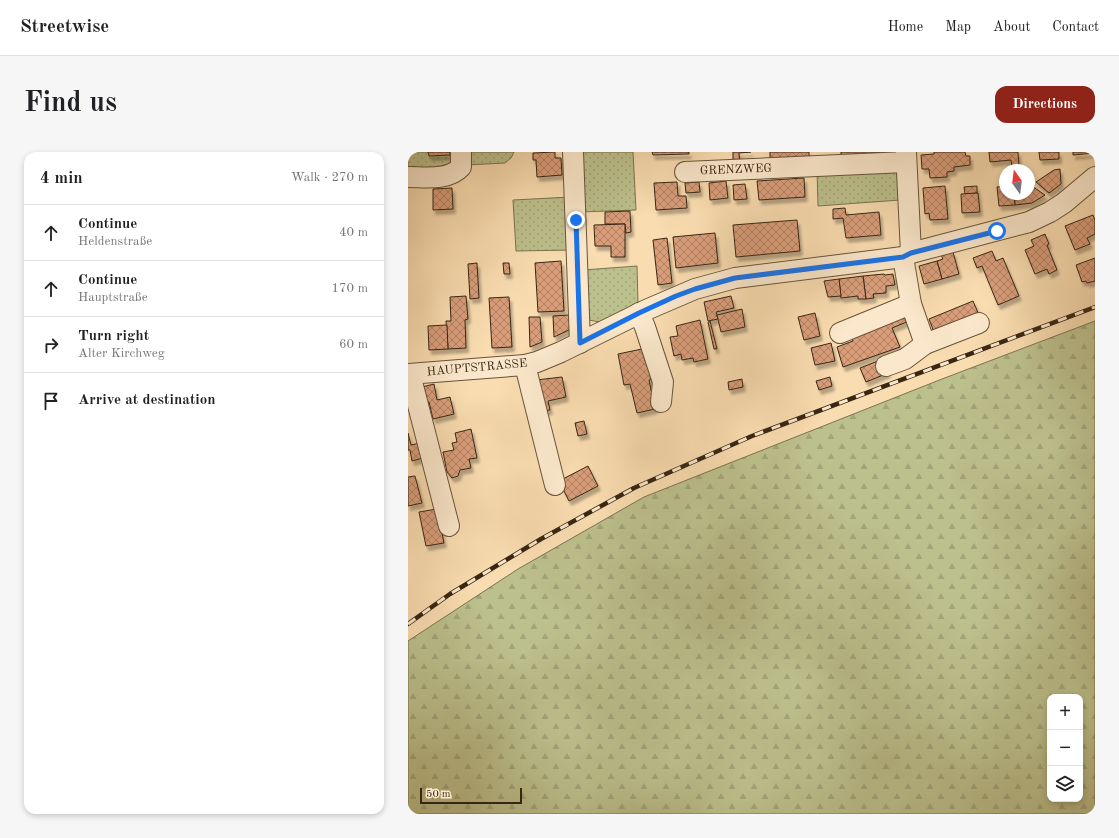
<!DOCTYPE html>
<html lang="en">
<head>
<meta charset="utf-8">
<style>
	:root { --surface:#fff; --page:#f6f6f6; --text:#202124; --muted:#757577; --line:#e0e0e0; --accent:#8f2418 }
	body { margin:0; font-family:"Old Standard TT",serif; background:var(--page); color:var(--text) }
	.controls { position:absolute; right:12px; bottom:12px; display:grid; overflow:hidden; border-radius:8px; box-shadow:0 2px 6px #0003 }
	.controls button { width:36px; height:36px; display:grid; place-items:center; padding:0; border:0; border-bottom:1px solid var(--line); background:var(--surface); color:var(--text); font:20px sans-serif }
	.compass { position:absolute; left:591px; top:12px; width:36px; height:36px; border-radius:50%; background:var(--surface); box-shadow:0 2px 6px #0003; rotate:346deg }
	.scale { position:absolute; left:12px; bottom:10px; width:102px; box-sizing:border-box; padding-left:4px; border:2px solid #382613; border-top:0; font-size:11px; line-height:14px; white-space:nowrap; color:#382613; -webkit-text-stroke:3px #fbe8cc; paint-order:stroke }
	.stop { position:absolute; width:12px; height:12px; margin:-9px; border:3px solid #1a73e8; border-radius:50%; background:#fff }
	.stop.end { background:#1a73e8; border-color:#fff; box-shadow:0 1px 4px #0008 }
	.list { margin:0; padding:0; list-style:none }
	h2 { display:flex; justify-content:space-between; align-items:center; height:52px; margin:0; padding:0 16px; font-size:17px }
	h2 small { font-size:13px; font-weight:400; color:var(--muted) }
	.list li { display:grid; grid-template-columns:26px 1fr auto; gap:12px; align-items:center; box-sizing:border-box; height:56px; padding:0 16px; border-top:1px solid var(--line) }
	.list b { display:block; font-size:15px; white-space:nowrap }
	.list p { margin:0; font-size:13px; white-space:nowrap; color:var(--muted) }
	.list em { font-size:13px; font-style:normal; color:var(--muted) }
	.icon { flex:none; width:22px; height:22px; fill:none; stroke:currentColor; stroke-width:2; stroke-linecap:round; stroke-linejoin:round }
	.map { position:relative; flex:none; width:687px; height:662px; overflow:hidden; border-radius:12px }
	header { display:flex; align-items:center; gap:24px; box-sizing:border-box; height:56px; padding:0 20px; background:var(--surface); border-bottom:1px solid var(--line) }
	header strong { font-size:19px }
	nav { display:flex; gap:22px; margin-inline-start:auto; font-size:14px }
	.intro { display:flex; align-items:center; justify-content:space-between; box-sizing:border-box; height:96px; padding:0 24px }
	h1 { margin:0; font-size:28px }
	.button { padding:10px 18px; border-radius:12px; background:var(--accent); color:#fff; font-size:14px; font-weight:700 }
	main { display:flex; gap:24px; padding:0 24px }
	aside { flex:1; background:var(--surface); border-radius:12px; box-shadow:0 2px 6px #0003 }
	.map>svg:first-child { display:block }
	.grass { fill:url(#grass-dots); stroke:#7a7350 }
	.forest { fill:url(#forest-firs); stroke:#7a7350; fill-rule:evenodd }
	.building { fill:url(#building-cross-hatch); stroke:#382613; filter:url(#shadow) }
	.lines { fill:none; stroke-linecap:round; stroke-linejoin:round }
	.minor-casing { stroke:#68543a; stroke-width:22 }
	.minor { stroke:#fbe8cc; stroke-width:20 }
	.rail-casing { stroke:#382613; stroke-width:4.5 }
	.rail { stroke:#fbe8cc; stroke-width:3; stroke-dasharray:9; stroke-linecap:butt }
	.route { stroke:#1a73e8; stroke-width:5 }
	.labels { text-anchor:middle; dominant-baseline:central; stroke-width:4; stroke-linejoin:round; paint-order:stroke }
	.street-label { font-size:12px; fill:#382613; stroke:#fbe8cc }
</style>
</head>
<body>
<header>
<strong>Streetwise</strong>
<nav><a>Home</a><a>Map</a><a>About</a><a>Contact</a></nav>
</header>
<div class="intro"><h1>Find us</h1><a class="button">Directions</a></div>
<main>
<aside>
<h2>4 min<small>Walk · 270 m</small></h2>
<ul class="list">
<li><svg class="icon" aria-label="ahead" viewBox="0 0 24 24"><path d="M12 20V5M6 11l6-6 6 6"/></svg><div><b>Continue</b><p>Heldenstraße</p></div><em>40 m</em></li>
<li><svg class="icon" aria-label="ahead" viewBox="0 0 24 24"><path d="M12 20V5M6 11l6-6 6 6"/></svg><div><b>Continue</b><p>Hauptstraße</p></div><em>170 m</em></li>
<li><svg class="icon" aria-label="right" viewBox="0 0 24 24"><path d="M7 20v-9h11M14 6l5 5-5 5"/></svg><div><b>Turn right</b><p>Alter Kirchweg</p></div><em>60 m</em></li>
<li><svg class="icon" aria-label="arrive" viewBox="0 0 24 24"><path d="M6 21V4h12l-3 4 3 4H6"/></svg><div><b>Arrive at destination</b></div></li>
</ul>
</aside>
<div class="map">
<svg width="687" height="662" viewBox="0 0 687 662">
	<defs>
		<pattern id="grass-dots" width="8" height="8" patternUnits="userSpaceOnUse"><rect width="8" height="8" fill="#bcc08c"/><path d="M2 2h.1M6 6h.1" fill="none" stroke="#a2a578" stroke-width="1.8" stroke-linecap="round"/></pattern>
		<pattern id="forest-firs" width="22" height="20" patternUnits="userSpaceOnUse"><rect width="22" height="20" fill="#bcc08c"/><path d="M5 1l3.5 6h-7zM16 11l3.5 6h-7z" fill="#a2a578"/></pattern>
		<pattern id="building-cross-hatch" width="8" height="8" patternUnits="userSpaceOnUse"><rect width="8" height="8" fill="#d99d7a"/><path d="M0 0l8 8M0 8l8-8" fill="none" stroke="#b18063"/></pattern>
		<filter id="shadow"><feDropShadow dx="2.5" dy="4.5" stdDeviation="1" flood-color="#0004"/></filter>
	</defs>
	<rect width="100%" height="100%" fill="#f9dcb0"/>
	<filter id="stains"><feTurbulence type="fractalNoise" baseFrequency=".005" numOctaves="4"/><feColorMatrix values="0 0 0 0 .2 0 0 0 0 .09 0 0 0 0 .02 0 0 0 .5 -.17"/></filter>
	<radialGradient id="worn" r=".72"><stop offset=".6" stop-color="#630" stop-opacity="0"/><stop offset="1" stop-color="#630" stop-opacity=".3"/></radialGradient>
	<g class="grass">
		<polygon points="0,0 50,0 46,14 0,20"/>
		<polygon points="58,0 106,0 103,6 97,11 58,13"/>
		<polygon points="171,0 225,0 228,58 172,60"/>
		<polygon points="409,17 489,17 492,48 410,54"/>
		<polygon points="163,45 165,98 108,99 105,48"/>
		<polygon points="229,114 230,152 192,170 180,168 175,118"/>
	</g>
	<path class="forest" d="M687 169V662H0V489L110 417 236 345 534 227ZM642 545H672V647H642Z"/>
	<g class="building">
		<polygon points="20,0 42,0 42,3 21,4"/>
		<polygon points="147,0 147,6 153,6 154,23 129,25 128,8 125,8 125,1"/>
		<polygon points="244,0 281,0 281,2 245,3"/>
		<polygon points="325,0 343,0 331,1 332,12 325,13"/>
		<polygon points="362,0 401,0 401,5 362,8"/>
		<polygon points="433,0 472,0 472,1 433,3"/>
		<polygon points="526,0 557,0 558,4 562,4 562,13 546,15 546,19 539,20 539,25 522,26 521,17 514,17 513,3 526,2"/>
		<polygon points="581,0 610,0 611,14 604,15 603,8 582,10"/>
		<polygon points="631,0 651,0 651,7 632,8"/>
		<polygon points="665,0 686,0 687,1 665,3"/>
		<polygon points="652,17 653,32 641,41 628,30 646,18"/>
		<polygon points="396,26 397,45 351,48 349,29"/>
		<polygon points="318,29 320,46 302,48 301,31"/>
		<polygon points="269,30 270,44 278,44 279,56 248,58 246,31"/>
		<polygon points="291,30 292,40 278,41 277,31"/>
		<polygon points="337,32 339,47 326,48 325,33"/>
		<polygon points="621,32 637,43 624,51 607,53 606,42 621,42"/>
		<polygon points="537,34 540,67 522,68 521,61 517,62 515,36"/>
		<polygon points="569,34 569,41 557,42 556,35"/>
		<polygon points="597,34 597,42 606,42 607,53 591,54 589,35"/>
		<polygon points="44,36 45,57 25,58 25,37"/>
		<polygon points="570,41 572,60 554,61 553,42"/>
		<polygon points="437,56 438,63 471,60 473,83 438,86 435,66 425,67 425,57"/>
		<polygon points="222,59 223,80 218,81 217,72 197,72 197,60"/>
		<polygon points="685,63 687,68 687,82 679,86 682,92 667,98 657,74"/>
		<polygon points="389,68 392,99 328,105 325,73"/>
		<polygon points="217,72 217,105 203,105 203,94 187,94 186,73"/>
		<polygon points="307,81 310,111 268,116 265,85"/>
		<polygon points="637,82 641,92 639,93 649,118 641,122 639,117 627,122 617,98 626,94 623,88"/>
		<polygon points="259,86 264,131 250,133 245,88"/>
		<polygon points="584,99 588,109 595,106 611,144 590,153 574,114 569,116 565,106"/>
		<polygon points="545,100 551,122 534,127 529,109 535,107 533,103"/>
		<polygon points="687,106 687,129 679,131 678,129 674,130 668,113"/>
		<polygon points="153,109 156,159 130,160 127,111"/>
		<polygon points="529,109 534,127 516,132 511,114"/>
		<polygon points="69,111 71,146 62,147 60,112"/>
		<polygon points="95,111 101,111 102,122 96,122"/>
		<polygon points="476,122 477,123 485,122 487,133 478,134 478,141 465,142 466,146 458,147 455,124"/>
		<polygon points="455,124 458,147 450,147 450,144 433,146 431,127"/>
		<polygon points="431,127 433,144 420,145 416,129"/>
		<polygon points="58,144 60,167 57,168 58,196 40,197 38,169 43,169 42,145"/>
		<polygon points="323,144 326,156 308,160 310,167 300,169 296,150"/>
		<polygon points="101,145 104,195 84,196 81,146"/>
		<polygon points="565,149 571,163 526,180 521,167"/>
		<polygon points="334,157 337,175 313,180 309,163"/>
		<polygon points="497,159 501,169 484,176 492,195 435,215 429,195 445,189 442,180"/>
		<polygon points="407,161 412,184 396,188 390,165"/>
		<polygon points="162,163 163,177 146,185 145,164"/>
		<polygon points="121,165 132,165 134,190 122,195"/>
		<polygon points="292,168 300,207 286,210 285,206 274,208 273,202 266,204 262,185 270,184 268,174"/>
		<polygon points="302,169 309,197 306,197 300,170"/>
		<polygon points="39,173 40,197 21,198 20,174"/>
		<polygon points="423,191 427,209 407,213 403,196"/>
		<polygon points="234,197 237,209 239,208 243,227 241,228 247,257 229,261 222,232 216,233 210,202"/>
		<polygon points="475,207 480,221 458,230 452,216"/>
		<polygon points="154,225 158,245 140,249 142,258 134,259 128,228"/>
		<polygon points="422,225 424,234 411,238 408,229"/>
		<polygon points="334,227 335,235 321,238 320,230"/>
		<polygon points="26,232 29,248 42,245 46,262 25,267 21,250 13,251 10,236"/>
		<polygon points="176,269 179,282 170,284 167,271"/>
		<polygon points="63,277 69,306 61,307 63,316 52,318 50,324 44,326 39,320 35,300 46,298 44,291 49,290 47,281"/>
		<polygon points="0,281 3,293 12,291 15,306 4,309 2,298 0,298"/>
		<polygon points="180,314 190,334 161,349 151,329"/>
		<polygon points="7,324 14,351 0,354 0,325"/>
		<polygon points="29,357 36,391 18,394 11,360"/>
	</g>
	<g class="lines">
		<defs>
			<g id="minor">
				<polyline points="165,0 172,191"/>
				<polyline points="498,0 503,101"/>
				<polyline points="277,20 498,10"/>
				<path d="M0 25C17 25 40 29 53 15V0"/>
				<polyline points="495,105 503,152 517,192"/>
				<polyline points="231,161 237,175 255,230 253,250"/>
				<polyline points="432,181 503,152"/>
				<polyline points="117,213 147,333"/>
				<polyline points="478,214 497,207 517,192 571,171"/>
				<polyline points="0,222 117,213 129,210 153,200 238,158 287,137 327,126 495,105 503,101 621,70 642,60 656,51 687,25"/>
				<polyline points="2,222 41,374"/>
			</g>
		</defs>
		<use href="#minor" class="minor-casing"/>
		<use href="#minor" class="minor"/>
		<defs>
			<polyline id="rail" points="0,472 42,442 133,387 226,336 344,284 687,155"/>
		</defs>
		<use href="#rail" class="rail-casing"/>
		<use href="#rail" class="rail"/>
	</g>
	<g class="lines">
		<polyline class="route" points="168,68 172,191 231,161 268,144 287,137 327,126 495,105 503,101 589,79"/>
	</g>
	<g class="labels">
		<g class="street-label">
			<text transform="translate(328 18) rotate(-2)">GRENZWEG</text>
			<text transform="translate(69 216) rotate(-5)">HAUPTSTRASSE</text>
		</g>
	</g>
	<rect width="100%" height="100%" filter="url(#stains)"/>
	<rect width="100%" height="100%" fill="url(#worn)"/>
</svg>
<div class="controls">
<button>+</button>
<button>−</button>
<button><svg class="icon" aria-label="layers" viewBox="0 0 24 24"><path d="M12 4l9 5-9 5-9-5zM3 14l9 5 9-5"/></svg></button>
</div>
<svg class="compass" viewBox="-18 -18 36 36"><path d="M0-13l5 13h-10z" fill="#e53935"/><path d="M0 13l5-13h-10z" fill="#757577"/></svg>
<div class="scale">50 m</div>
<div class="stop" style="left:589px;top:79px"></div>
<div class="stop end" style="left:168px;top:68px"></div>
</div>
</main>
</body>
</html>
